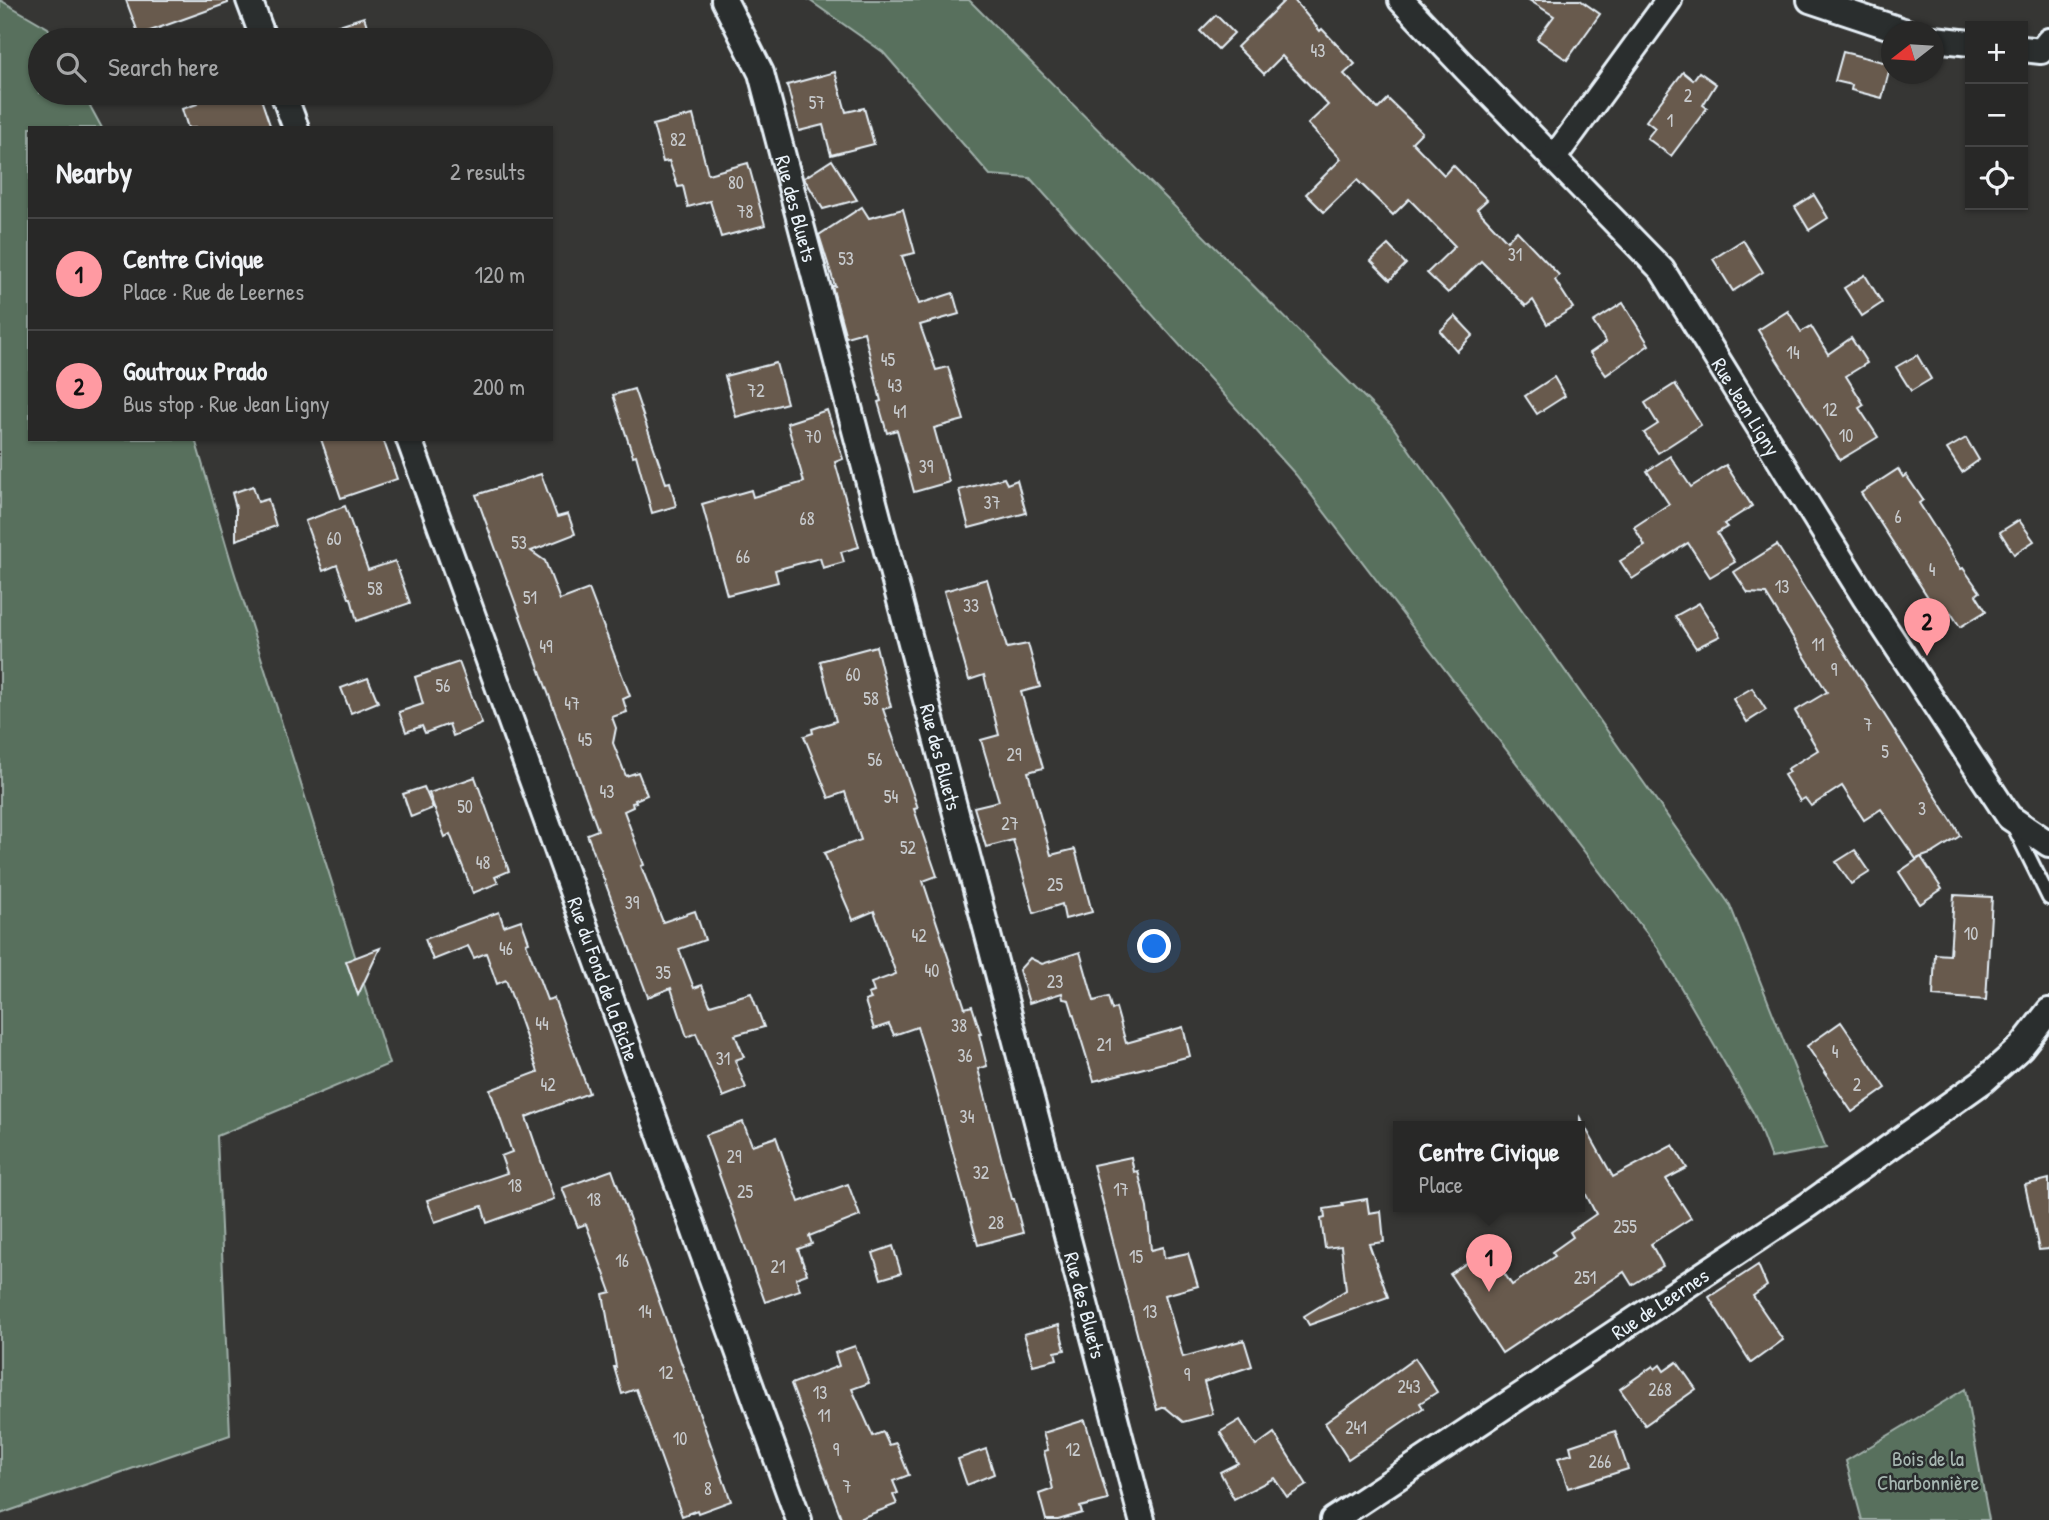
<!DOCTYPE html>
<html lang="en">
<head>
<meta charset="utf-8">
<style>
	:root { --surface:#282827; --page:#343433; --text:#f1f3f6; --muted:#a5a6a7; --line:#444; --accent:#ff9aa2 }
	body { margin:0; font-family:"Patrick Hand",sans-serif; background:var(--page); color:var(--text) }
	.controls { position:absolute; right:21px; top:21px; display:grid; overflow:hidden; border-radius:0px; box-shadow:0 2px 5px #0004 }
	.controls button { width:63px; height:63px; display:grid; place-items:center; padding:0; border:0; border-bottom:2px solid var(--line); background:var(--surface); color:var(--text); font:35px sans-serif }
	.compass { position:absolute; left:1881px; top:21px; width:63px; height:63px; border-radius:50%; background:var(--surface); box-shadow:0 2px 5px #0004; rotate:253deg }
	.you { position:absolute; left:1155px; top:947px; width:24px; height:24px; margin:-18px; border:5px solid #fff; border-radius:50%; background:#1a73e8; box-shadow:0 0 0 10px #1a73e833 }
	.badge { display:grid; place-items:center; width:46px; height:46px; border-radius:50%; background:var(--accent); color:#111; font-size:23px; font-weight:700 }
	.pin { position:absolute; translate:-50% -58px; filter:drop-shadow(0 2px 4px #0008) }
	.pin::after { content:''; position:absolute; top:37px; width:24px; height:21px; background:inherit; clip-path:polygon(0 0,100% 0,50% 100%) }
	.popup { position:absolute; left:1393px; top:1121px; width:192px; height:91px; box-sizing:border-box; display:grid; place-content:center; border-radius:0px; background:var(--surface); filter:drop-shadow(0 2px 5px #0005); font-size:23px; white-space:nowrap; color:var(--muted) }
	.popup b { font-size:26px; color:var(--text) }
	.popup::after { content:''; position:absolute; left:50%; top:100%; margin-left:-14px; border:14px solid transparent; border-top-color:var(--surface) }
	.list { margin:0; padding:0; list-style:none }
	h2 { display:flex; justify-content:space-between; align-items:center; height:91px; margin:0; padding:0 28px; font-size:30px }
	h2 small { font-size:23px; font-weight:400; color:var(--muted) }
	.list li { display:grid; grid-template-columns:46px 1fr auto; gap:21px; align-items:center; box-sizing:border-box; height:112px; padding:0 28px; border-top:2px solid var(--line) }
	.list b { display:block; font-size:26px; white-space:nowrap }
	.list p { margin:0; font-size:23px; white-space:nowrap; color:var(--muted) }
	.list em { font-size:23px; font-style:normal; color:var(--muted) }
	.icon { flex:none; width:38px; height:38px; fill:none; stroke:currentColor; stroke-width:2; stroke-linecap:round; stroke-linejoin:round }
	.map { position:relative; flex:none; width:2049px; height:1520px; overflow:hidden }
	.search { position:absolute; background:var(--surface); box-shadow:0 2px 5px #0004; left:28px; top:28px; width:525px; height:77px; display:flex; align-items:center; gap:18px; box-sizing:border-box; padding:0 24px; border-radius:38px; color:var(--muted); font-size:26px }
	.panel { position:absolute; background:var(--surface); box-shadow:0 2px 5px #0004; left:28px; top:126px; width:525px; height:315px; border-radius:0px }
	.map>svg:first-child { display:block }
	.green { fill:#58705d; stroke:#a0b0aa; stroke-width:2 }
	.building { fill:#675a4e; stroke:#e8f1f8; stroke-width:2 }
	.lines { fill:none; stroke-linecap:round; stroke-linejoin:round }
	.service-casing { stroke:#e8f1f8; stroke-width:18 }
	.minor-casing { stroke:#e8f1f8; stroke-width:30 }
	.service { stroke:#2a2d2e; stroke-width:12 }
	.minor { stroke:#2a2d2e; stroke-width:24 }
	.labels { text-anchor:middle; dominant-baseline:central; stroke-width:5; stroke-linejoin:round; paint-order:stroke }
	.number-label { font-size:18px; fill:#c8cbce }
	.street-label { font-size:21px; fill:#e8f1f8; stroke:#2a2d2e }
	.park-label { font-size:21px; fill:#a7b7b2; stroke:#2a2d2e }
</style>
</head>
<body>
<div class="map">
<svg width="2049" height="1520" viewBox="0 0 2049 1520">
	<rect width="100%" height="100%" fill="#363634"/>
	<filter id="ink" filterUnits="userSpaceOnUse"><feTurbulence type="fractalNoise" baseFrequency=".0143" numOctaves="2"/><feDisplacementMap in="SourceGraphic" scale="14" xChannelSelector="R" yChannelSelector="G"/><feConvolveMatrix kernelMatrix="1 2 1 2 8 2 1 2 1" color-interpolation-filters="sRGB"/></filter>
	<g filter="url(#ink)">
		<g class="green">
			<polygon points="0,0 48,28 55,40 40,40 40,93 83,93 102,128 30,128 30,439 195,439 233,568 389,1064 217,1136 230,1435 0,1514"/>
			<polygon points="809,0 969,0 1391,424 1730,905 1826,1148 1771,1158 1754,1114 1658,948 1296,475 1030,178 990,175 883,52"/>
			<polygon points="1965,1389 1989,1520 1862,1520 1846,1461"/>
		</g>
		<g class="building">
			<polygon points="126,0 228,0 228,3 139,35"/>
			<polygon points="1285,0 1294,0 1320,31 1322,29 1355,64 1344,74 1378,109 1388,99 1422,132 1412,142 1444,175 1453,165 1487,200 1477,209 1507,241 1517,231 1559,275 1555,280 1573,308 1547,324 1533,300 1526,306 1481,261 1448,293 1427,273 1455,246 1409,199 1393,215 1357,180 1324,212 1306,194 1341,159 1308,124 1328,105 1282,56 1264,74 1237,47"/>
			<polygon points="1529,0 1580,0 1600,14 1567,60 1537,39 1554,16"/>
			<polygon points="1216,15 1234,33 1218,49 1200,31"/>
			<polygon points="364,17 372,40 306,40 305,36"/>
			<polygon points="1843,52 1891,64 1882,98 1851,90 1852,85 1835,81"/>
			<polygon points="835,72 846,112 864,108 874,144 831,155 823,125 799,131 787,85"/>
			<polygon points="1683,72 1693,80 1699,72 1716,84 1703,105 1707,108 1671,156 1647,138 1655,128 1646,121"/>
			<polygon points="194,93 259,93 271,128 188,128 182,109 197,104"/>
			<polygon points="693,115 708,174 748,163 765,225 721,237 710,201 688,207 683,186 678,187 669,161 663,162 653,125"/>
			<polygon points="832,160 857,200 823,209 804,178"/>
			<polygon points="1814,195 1828,218 1809,230 1795,207"/>
			<polygon points="862,207 869,218 903,209 915,253 902,256 919,304 953,293 959,314 920,325 936,370 948,367 964,420 934,428 949,482 914,492 897,430 887,433 878,402 881,401 864,332 846,337 832,286 835,286 819,235"/>
			<polygon points="1743,240 1763,272 1733,291 1713,259"/>
			<polygon points="1388,245 1406,264 1390,280 1371,261"/>
			<polygon points="1865,275 1882,303 1862,316 1844,288"/>
			<polygon points="1623,303 1649,345 1606,375 1590,353 1606,342 1593,322"/>
			<polygon points="1788,311 1801,332 1811,326 1828,354 1851,338 1867,363 1846,376 1864,405 1859,408 1878,437 1840,460 1758,330"/>
			<polygon points="1455,316 1473,335 1457,351 1440,331"/>
			<polygon points="1917,355 1931,379 1911,391 1896,367"/>
			<polygon points="776,363 787,403 736,417 725,376"/>
			<polygon points="1554,377 1565,396 1537,414 1525,396"/>
			<polygon points="1675,384 1701,425 1658,453 1644,433 1658,424 1645,403"/>
			<polygon points="634,389 666,483 670,482 676,506 652,513 636,455 633,456 613,395"/>
			<polygon points="827,410 843,459 835,462 859,547 841,552 844,562 823,568 820,558 775,570 778,582 727,595 702,504 751,490 753,497 804,482 787,423"/>
			<polygon points="1966,438 1979,460 1962,472 1947,449"/>
			<polygon points="321,439 383,439 397,479 341,498"/>
			<polygon points="1670,456 1691,487 1726,465 1752,506 1724,524 1727,527 1717,533 1735,562 1710,577 1688,543 1632,579 1620,561 1645,546 1634,527 1669,504 1647,471"/>
			<polygon points="1898,469 1903,477 1906,475 1923,500 1919,503 1961,569 1963,568 1980,592 1976,595 1986,611 1960,627 1951,613 1942,619 1861,493"/>
			<polygon points="541,474 557,517 568,514 575,534 531,551 545,561 560,600 589,589 630,696 623,699 627,712 612,717 616,728 613,743 626,776 638,772 647,795 635,800 636,802 632,803 633,807 624,811 644,865 641,866 663,922 695,911 705,940 679,949 694,988 702,985 710,1005 751,993 764,1027 735,1035 744,1057 735,1060 746,1088 723,1097 696,1033 687,1037 671,988 648,997 587,834 598,830 476,495"/>
			<polygon points="1004,478 1007,484 1017,480 1026,513 969,528 959,490"/>
			<polygon points="253,486 258,502 268,499 276,526 236,540 236,508 232,493"/>
			<polygon points="345,506 368,570 395,561 410,603 357,621 351,598 349,598 337,565 323,571 305,521"/>
			<polygon points="2019,520 2034,541 2014,554 2000,532"/>
			<polygon points="1777,545 1956,828 1960,836 1933,853 1916,859 1881,809 1864,820 1842,786 1811,806 1805,798 1800,801 1784,775 1789,772 1787,769 1818,750 1795,711 1827,692 1766,594 1748,593 1734,572"/>
			<polygon points="987,579 1007,648 1028,644 1040,687 1021,692 1043,768 1028,772 1051,855 1075,849 1092,912 1065,919 1062,904 1034,913 1013,840 986,847 974,807 999,801 981,740 999,735 984,675 969,680 944,591"/>
			<polygon points="1699,603 1720,636 1696,648 1675,616"/>
			<polygon points="876,646 891,707 883,709 918,808 914,809 937,876 923,881 965,1008 972,1006 981,1034 979,1034 987,1066 978,1069 1012,1199 1014,1199 1023,1233 978,1245 932,1074 917,1027 894,1035 889,1024 874,1029 865,1001 871,999 868,994 874,992 871,983 896,974 874,911 853,920 824,853 861,840 845,792 829,798 804,736 813,733 812,729 836,721 820,661"/>
			<polygon points="459,662 482,724 453,736 449,724 425,733 422,726 406,732 399,712 423,704 415,677"/>
			<polygon points="368,678 378,702 351,713 341,688"/>
			<polygon points="1752,688 1766,710 1747,722 1733,699"/>
			<polygon points="475,777 509,871 495,877 498,883 473,893 450,834 445,837 429,793"/>
			<polygon points="424,787 433,808 411,817 403,794"/>
			<polygon points="1855,850 1870,872 1851,884 1836,862"/>
			<polygon points="1921,857 1942,889 1920,904 1899,872"/>
			<polygon points="1954,895 1992,897 1986,1000 1933,996 1935,954 1950,955"/>
			<polygon points="499,912 504,926 521,920 529,942 526,943 547,1000 554,998 589,1093 526,1117 554,1199 487,1223 482,1206 435,1222 427,1200 507,1173 501,1156 512,1152 490,1090 538,1072 506,980 497,984 486,953 474,958 468,946 433,960 425,939"/>
			<polygon points="380,948 358,995 346,961"/>
			<polygon points="1080,952 1094,1001 1108,997 1112,1010 1116,1008 1126,1043 1183,1027 1190,1056 1094,1081 1069,1000 1063,999 1062,993 1029,1003 1019,970 1030,958 1042,964"/>
			<polygon points="1841,1022 1886,1088 1852,1112 1807,1046"/>
			<polygon points="1580,1118 1613,1177 1673,1145 1687,1168 1666,1179 1691,1218 1651,1244 1663,1266 1632,1285 1624,1272 1502,1353 1450,1274 1488,1249 1512,1285 1555,1256 1552,1252 1573,1237 1570,1232 1596,1214 1580,1183"/>
			<polygon points="743,1122 752,1145 776,1137 799,1202 848,1184 860,1216 809,1236 812,1244 798,1249 807,1274 796,1278 800,1290 765,1302 705,1135"/>
			<polygon points="1131,1157 1134,1172 1138,1171 1147,1208 1151,1250 1163,1247 1164,1258 1188,1253 1198,1286 1165,1295 1183,1357 1244,1340 1252,1366 1204,1382 1213,1414 1183,1422 1165,1407 1157,1410 1093,1165"/>
			<polygon points="612,1170 731,1501 698,1513 697,1510 682,1516 636,1389 622,1394 614,1367 616,1367 603,1294 611,1292 586,1224 578,1227 562,1188"/>
			<polygon points="2049,1179 2049,1249 2039,1250 2025,1185"/>
			<polygon points="1367,1199 1369,1213 1381,1211 1384,1242 1369,1244 1388,1297 1309,1325 1304,1316 1346,1290 1341,1246 1325,1248 1321,1219 1325,1218 1324,1209 1343,1206 1342,1203"/>
			<polygon points="893,1246 901,1273 881,1279 873,1253"/>
			<polygon points="1758,1265 1767,1286 1753,1296 1783,1340 1751,1363 1709,1297"/>
			<polygon points="1059,1325 1065,1350 1055,1352 1057,1359 1033,1365 1024,1334"/>
			<polygon points="855,1346 869,1383 852,1389 873,1436 883,1432 889,1445 896,1443 909,1475 893,1481 898,1493 893,1495 897,1504 856,1520 842,1520 791,1384 839,1366 835,1353"/>
			<polygon points="1415,1358 1437,1392 1420,1403 1423,1408 1348,1459 1325,1423"/>
			<polygon points="1677,1362 1696,1389 1645,1425 1620,1389 1653,1366 1655,1369 1660,1365 1664,1371"/>
			<polygon points="1085,1420 1108,1500 1080,1507 1082,1513 1058,1520 1046,1520 1039,1494 1053,1489 1044,1451 1048,1450 1043,1433"/>
			<polygon points="1240,1420 1256,1446 1274,1433 1307,1485 1287,1497 1274,1478 1234,1499 1220,1472 1238,1463 1220,1432"/>
			<polygon points="1615,1431 1628,1469 1568,1488 1558,1458 1572,1454 1570,1446"/>
			<polygon points="986,1449 994,1474 967,1485 958,1459"/>
		</g>
		<g class="lines">
			<defs>
				<polyline id="service" points="2014,827 2049,898"/>
				<g id="minor">
					<polyline points="249,0 264,40"/>
					<path id="s1" d="M724 0 761 73 1142 1520"/>
					<path id="s2" d="M1401 0 1466 69 1662 270 1865 598 2009 817 2049 844"/>
					<polyline points="1810,0 1906,32"/>
					<polyline points="1934,39 1970,43"/>
					<polyline points="2023,49 2041,51 2049,41"/>
					<polyline points="283,93 296,128"/>
					<polyline points="1553,159 1669,0"/>
					<path id="s3" d="M409 439 799 1520"/>
					<path id="s4" d="M1333 1520 1808 1205 1983 1081 2021 1047 2049 1011"/>
				</g>
			</defs>
			<use href="#service" class="service-casing"/>
			<use href="#minor" class="minor-casing"/>
			<use href="#service" class="service"/>
			<use href="#minor" class="minor"/>
		</g>
	</g>
	<g class="labels">
		<g class="number-label">
			<text x="1318" y="50">43</text>
			<text x="1688" y="95">2</text>
			<text x="817" y="102">57</text>
			<text x="1670" y="120">1</text>
			<text x="678" y="139">82</text>
			<text x="736" y="182">80</text>
			<text x="745" y="211">78</text>
			<text x="1515" y="254">31</text>
			<text x="846" y="258">53</text>
			<text x="1793" y="352">14</text>
			<text x="888" y="359">45</text>
			<text x="895" y="385">43</text>
			<text x="756" y="390">72</text>
			<text x="1830" y="409">12</text>
			<text x="900" y="411">41</text>
			<text x="1846" y="435">10</text>
			<text x="813" y="436">70</text>
			<text x="926" y="466">39</text>
			<text x="992" y="502">37</text>
			<text x="1898" y="516">6</text>
			<text x="807" y="518">68</text>
			<text x="334" y="538">60</text>
			<text x="519" y="542">53</text>
			<text x="743" y="556">66</text>
			<text x="1932" y="569">4</text>
			<text x="1782" y="586">13</text>
			<text x="375" y="588">58</text>
			<text x="530" y="597">51</text>
			<text x="971" y="605">33</text>
			<text x="1818" y="644">11</text>
			<text x="546" y="646">49</text>
			<text x="1834" y="669">9</text>
			<text x="853" y="674">60</text>
			<text x="443" y="685">56</text>
			<text x="871" y="698">58</text>
			<text x="572" y="703">47</text>
			<text x="1868" y="724">7</text>
			<text x="585" y="739">45</text>
			<text x="1885" y="751">5</text>
			<text x="1014" y="754">29</text>
			<text x="875" y="759">56</text>
			<text x="607" y="791">43</text>
			<text x="891" y="796">54</text>
			<text x="465" y="806">50</text>
			<text x="1922" y="808">3</text>
			<text x="1010" y="823">27</text>
			<text x="908" y="847">52</text>
			<text x="483" y="862">48</text>
			<text x="1055" y="884">25</text>
			<text x="632" y="902">39</text>
			<text x="1971" y="933">10</text>
			<text x="919" y="935">42</text>
			<text x="506" y="948">46</text>
			<text x="932" y="970">40</text>
			<text x="663" y="972">35</text>
			<text x="1055" y="981">23</text>
			<text x="542" y="1023">44</text>
			<text x="959" y="1025">38</text>
			<text x="1104" y="1044">21</text>
			<text x="1835" y="1051">4</text>
			<text x="965" y="1055">36</text>
			<text x="723" y="1058">31</text>
			<text x="548" y="1084">42</text>
			<text x="1857" y="1084">2</text>
			<text x="967" y="1116">34</text>
			<text x="734" y="1156">29</text>
			<text x="981" y="1172">32</text>
			<text x="515" y="1185">18</text>
			<text x="1121" y="1189">17</text>
			<text x="745" y="1191">25</text>
			<text x="594" y="1199">18</text>
			<text x="996" y="1222">28</text>
			<text x="1625" y="1226">255</text>
			<text x="1136" y="1256">15</text>
			<text x="622" y="1260">16</text>
			<text x="778" y="1266">21</text>
			<text x="1585" y="1277">251</text>
			<text x="645" y="1311">14</text>
			<text x="1150" y="1311">13</text>
			<text x="666" y="1372">12</text>
			<text x="1187" y="1374">9</text>
			<text x="1409" y="1386">243</text>
			<text x="1660" y="1389">268</text>
			<text x="820" y="1392">13</text>
			<text x="824" y="1415">11</text>
			<text x="1356" y="1427">241</text>
			<text x="680" y="1438">10</text>
			<text x="836" y="1449">9</text>
			<text x="1073" y="1449">12</text>
			<text x="1600" y="1461">266</text>
			<text x="847" y="1486">7</text>
			<text x="708" y="1488">8</text>
		</g>
		<g class="street-label">
			<text stroke="none"><textPath href="#s1" startOffset="222">Rue des Bluets</textPath></text>
			<text stroke="none"><textPath href="#s2" startOffset="536">Rue Jean Ligny</textPath></text>
			<text stroke="none"><textPath href="#s1" startOffset="789">Rue des Bluets</textPath></text>
			<text stroke="none"><textPath href="#s3" startOffset="574">Rue du Fond de la Biche</textPath></text>
			<text stroke="none"><textPath href="#s4" startOffset="392">Rue de Leernes</textPath></text>
			<text stroke="none"><textPath href="#s1" startOffset="1356">Rue des Bluets</textPath></text>
		</g>
		<g class="park-label">
			<text x="1928" y="1458">Bois de la<tspan x="1928" dy="24">Charbonnière</tspan></text>
		</g>
	</g>
</svg>
<div class="controls">
<button>+</button>
<button>−</button>
<button><svg class="icon" aria-label="locate" viewBox="0 0 24 24"><circle cx="12" cy="12" r="6"/><path d="M12 2v4M12 18v4M2 12h4M18 12h4"/></svg></button>
</div>
<svg class="compass" viewBox="-18 -18 36 36"><path d="M0-13l5 13h-10z" fill="#e53935"/><path d="M0 13l5-13h-10z" fill="#a5a6a7"/></svg>
<div class="you"></div>
<div class="pin badge" style="left:1489px;top:1292px">1</div>
<div class="popup"><b>Centre Civique</b>Place</div>
<div class="pin badge" style="left:1927px;top:656px">2</div>
<div class="search"><svg class="icon" aria-label="search" viewBox="0 0 24 24"><circle cx="10" cy="10" r="6"/><path d="M15 15l6 6"/></svg>Search here</div>
<section class="panel">
<h2>Nearby<small>2 results</small></h2>
<ul class="list">
<li><span class="badge">1</span><div><b>Centre Civique</b><p>Place · Rue de Leernes</p></div><em>120 m</em></li>
<li><span class="badge">2</span><div><b>Goutroux Prado</b><p>Bus stop · Rue Jean Ligny</p></div><em>200 m</em></li>
</ul>
</section>
</div>
</body>
</html>
